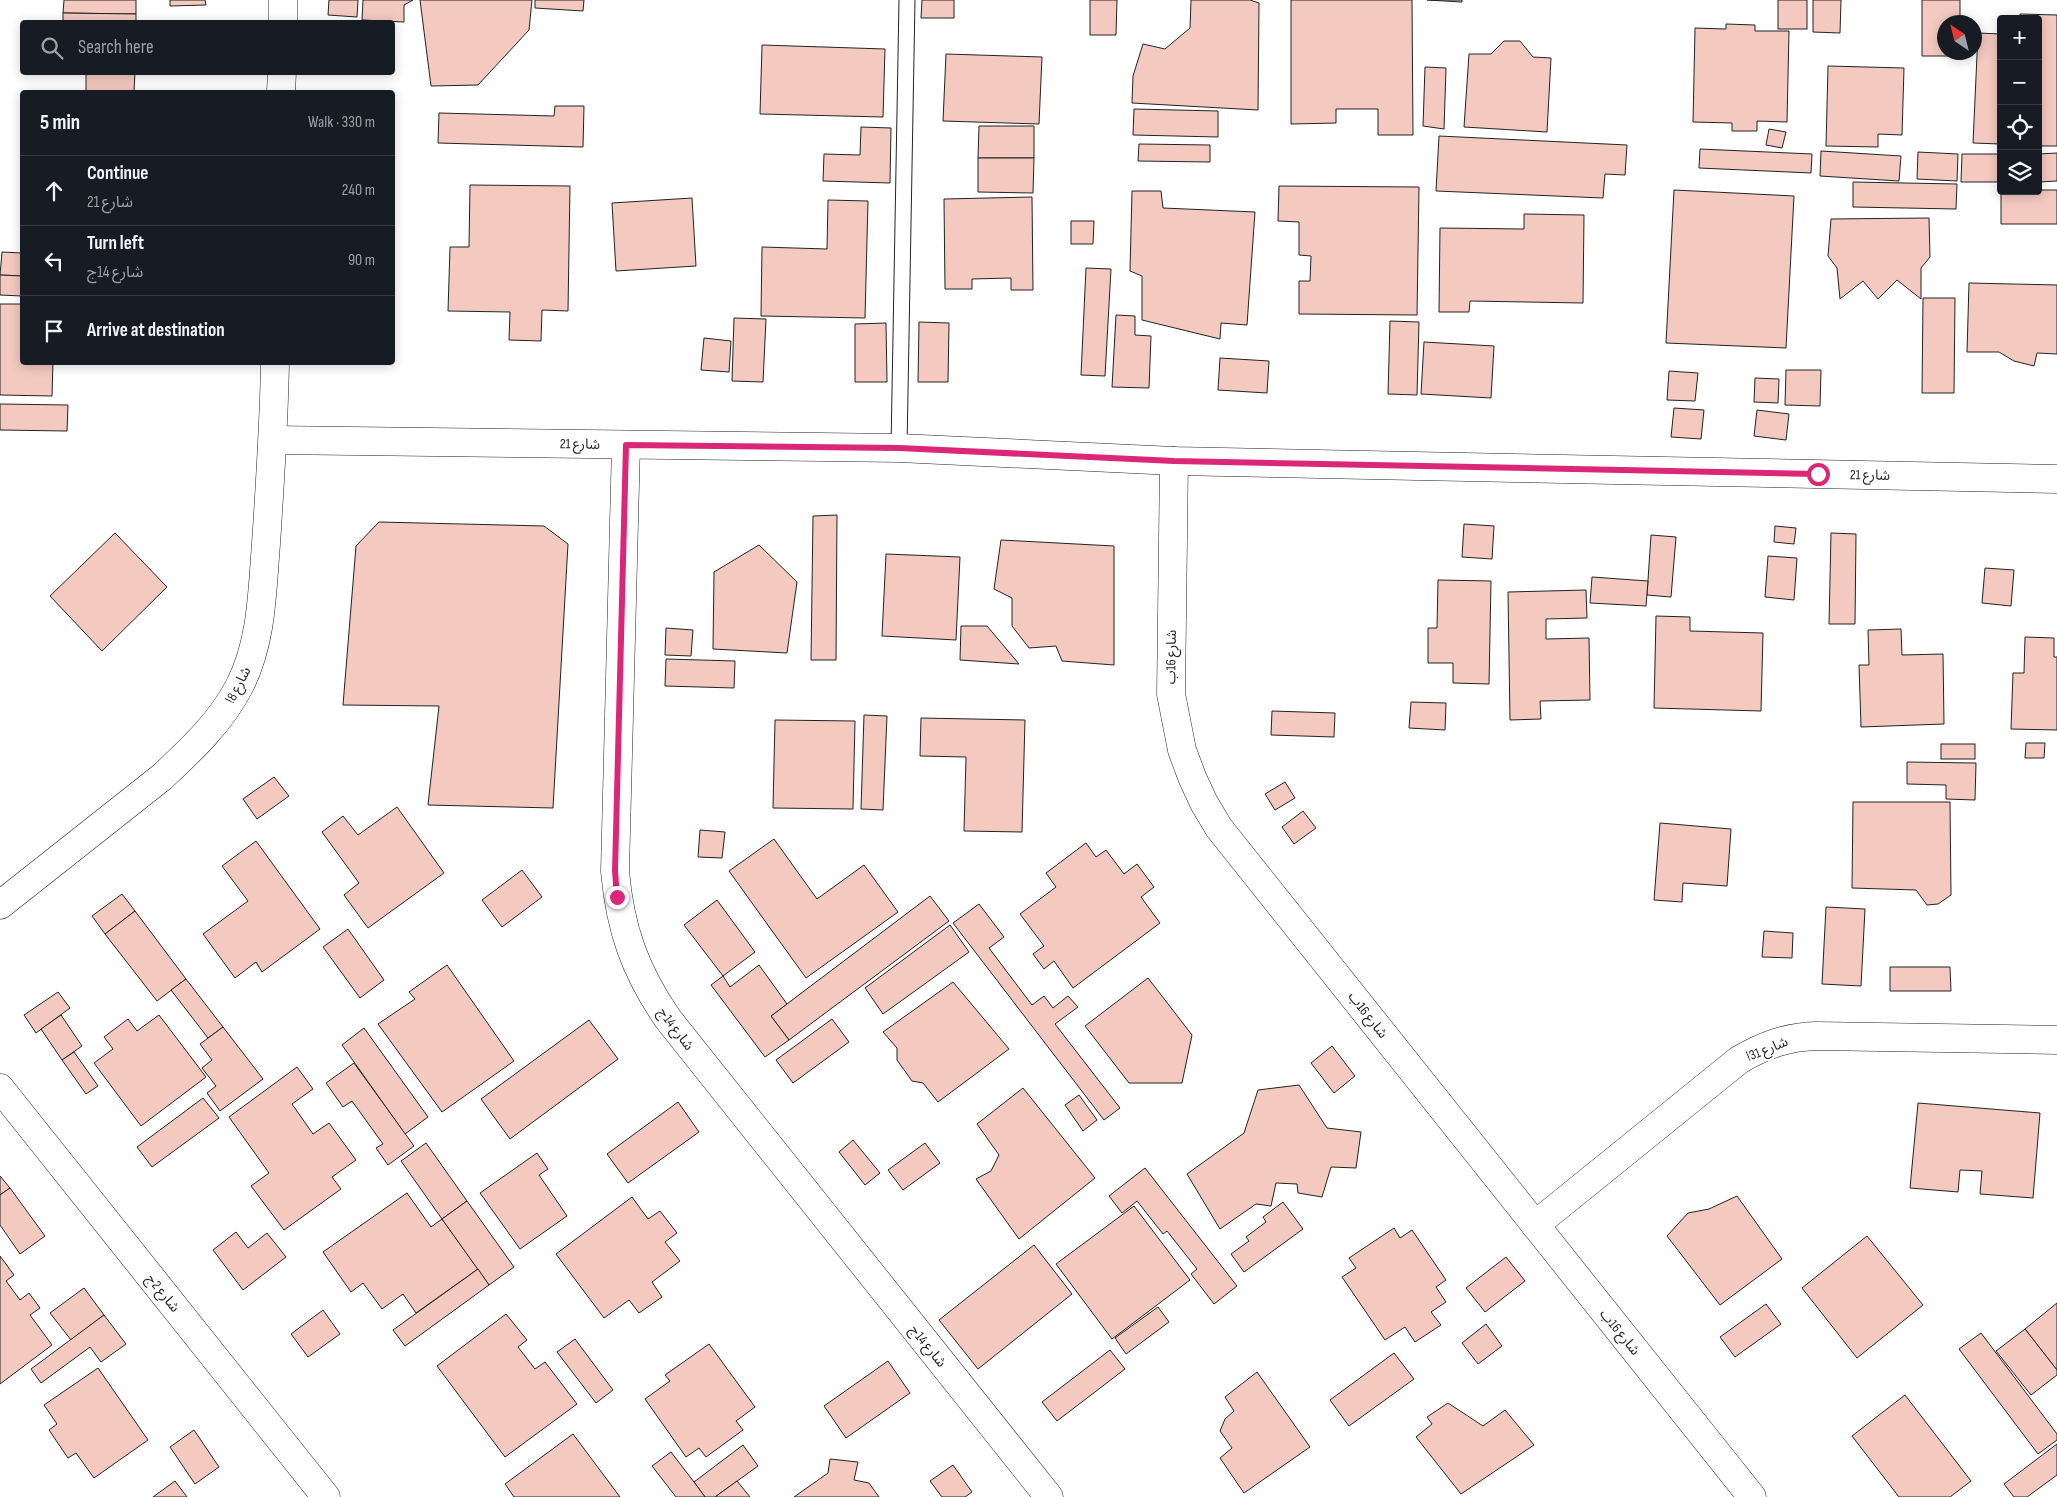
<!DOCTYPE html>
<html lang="en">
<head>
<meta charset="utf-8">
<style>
	:root { --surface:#171b24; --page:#242831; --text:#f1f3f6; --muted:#9ea1a6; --line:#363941 }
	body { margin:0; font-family:"Sofia Sans Condensed","Noto Sans Arabic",sans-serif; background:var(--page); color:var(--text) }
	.controls { position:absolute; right:15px; top:15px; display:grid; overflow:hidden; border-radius:5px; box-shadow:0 2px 12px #0003 }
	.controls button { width:45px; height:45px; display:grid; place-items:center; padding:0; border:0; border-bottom:1px solid var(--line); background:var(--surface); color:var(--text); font:25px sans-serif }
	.compass { position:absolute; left:1937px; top:15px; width:45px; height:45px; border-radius:50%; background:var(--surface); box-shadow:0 2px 12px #0003; rotate:325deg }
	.stop { position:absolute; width:15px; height:15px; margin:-11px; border:4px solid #db2777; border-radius:50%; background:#fff }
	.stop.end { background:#db2777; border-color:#fff; box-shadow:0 1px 5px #0008 }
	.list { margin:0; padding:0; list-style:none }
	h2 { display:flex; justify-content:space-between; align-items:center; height:65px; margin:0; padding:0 20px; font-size:21px }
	h2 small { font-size:16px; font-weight:400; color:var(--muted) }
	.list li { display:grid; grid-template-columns:32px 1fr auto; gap:15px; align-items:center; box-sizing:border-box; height:70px; padding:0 20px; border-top:1px solid var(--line) }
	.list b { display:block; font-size:19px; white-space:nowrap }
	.list p { margin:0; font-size:16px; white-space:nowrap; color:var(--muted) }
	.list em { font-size:16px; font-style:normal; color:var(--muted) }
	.icon { flex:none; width:28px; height:28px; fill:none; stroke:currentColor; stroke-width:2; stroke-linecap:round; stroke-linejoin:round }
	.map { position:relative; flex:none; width:2057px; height:1497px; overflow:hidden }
	.search { position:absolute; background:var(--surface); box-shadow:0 2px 12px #0003; left:20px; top:20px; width:375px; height:55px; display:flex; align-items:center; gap:12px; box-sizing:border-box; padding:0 18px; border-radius:5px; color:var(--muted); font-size:19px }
	.panel { position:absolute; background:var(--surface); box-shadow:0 2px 12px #0003; left:20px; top:90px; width:375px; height:275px; border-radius:5px }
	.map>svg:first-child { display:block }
	.building { fill:#f3c9c0; stroke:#222 }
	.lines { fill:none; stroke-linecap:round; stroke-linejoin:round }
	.lane-casing { stroke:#222; stroke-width:17 }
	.street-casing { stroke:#222; stroke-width:29 }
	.lane { stroke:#fff; stroke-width:15 }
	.street { stroke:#fff; stroke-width:28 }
	.route { stroke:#db2777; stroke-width:6 }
	.labels { text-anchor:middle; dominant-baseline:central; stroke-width:4; stroke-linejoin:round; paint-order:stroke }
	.street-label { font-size:14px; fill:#222; stroke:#fff }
</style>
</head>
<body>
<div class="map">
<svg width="2057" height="1497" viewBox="0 0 2057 1497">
	<rect width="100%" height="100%" fill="#fff"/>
	<g class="building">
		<polygon points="64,0 136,0 136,14 63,13"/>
		<polygon points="170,0 205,0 206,5 170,6"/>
		<polygon points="329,0 358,0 357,17 328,15"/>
		<polygon points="363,0 413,0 404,5 404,22 362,20"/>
		<polygon points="420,0 532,0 529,30 478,85 431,86"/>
		<polygon points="535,0 584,0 583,11 535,8"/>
		<polygon points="922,0 954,0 954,18 921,18"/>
		<polygon points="1090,0 1117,0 1116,35 1090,35"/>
		<polygon points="1191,0 1250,0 1259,3 1258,110 1132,103 1133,76 1143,44 1165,49 1190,28"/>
		<polygon points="1291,0 1412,0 1413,135 1378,135 1378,109 1336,109 1336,123 1291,124"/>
		<polygon points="1427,0 1462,0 1462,2"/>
		<rect x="1778" y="0" width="29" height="29"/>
		<polygon points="1813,0 1841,0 1840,33 1813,32"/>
		<polygon points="1922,0 1960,0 1960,22 1944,22 1944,52 1960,52 1960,56 1922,56"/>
		<polygon points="63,13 136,14 136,22 63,22"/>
		<polygon points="2020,14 2057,15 2057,146 2038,146 2038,19 2020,19"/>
		<polygon points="1726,24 1755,25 1755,31 1789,31 1787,122 1757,121 1757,131 1732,131 1732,123 1693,122 1695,28 1726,29"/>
		<polygon points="1978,33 2001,34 2001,144 1973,143"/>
		<polygon points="1504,41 1520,41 1533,57 1551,58 1547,132 1464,127 1469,54 1491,54"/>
		<polygon points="762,45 885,49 883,117 760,114"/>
		<polygon points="946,54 1042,57 1039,124 943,121"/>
		<polygon points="1828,66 1904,68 1902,135 1878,134 1878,147 1826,146"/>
		<polygon points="1425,67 1446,68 1444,129 1423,126"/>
		<polygon points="86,72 135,72 134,92 86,92"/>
		<polygon points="555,106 584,106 583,147 438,143 439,113 554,116"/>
		<polygon points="1134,109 1218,111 1218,137 1133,135"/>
		<polygon points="979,126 1034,126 1034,158 978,158"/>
		<polygon points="861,127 891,128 890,183 823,181 824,154 860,155"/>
		<polygon points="1769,129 1786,132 1782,148 1766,145"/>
		<polygon points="1439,136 1627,145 1625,175 1605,174 1603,198 1436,191"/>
		<polygon points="1139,144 1210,145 1210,162 1138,161"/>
		<polygon points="1700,149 1812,154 1811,173 1699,168"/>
		<polygon points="1821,151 1901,156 1899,181 1820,176"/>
		<polygon points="1918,152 1958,154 1957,181 1917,179"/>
		<polygon points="2057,153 2057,181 2038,182 2038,154"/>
		<polygon points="1962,154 2001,154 2001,182 1961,182"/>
		<polygon points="978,158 1034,158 1033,193 978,192"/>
		<polygon points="1853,182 1957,184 1956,209 1853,207"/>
		<polygon points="470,185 570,186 568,311 542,310 541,341 509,340 510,312 448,311 450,247 469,247"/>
		<polygon points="1279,186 1419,187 1417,315 1299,314 1299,281 1310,281 1311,256 1299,255 1299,222 1278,221"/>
		<polygon points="1674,190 1794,196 1786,348 1666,343"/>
		<polygon points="2038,190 2057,190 2057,224 2001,224 2001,191"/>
		<polygon points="1132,191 1161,191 1163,208 1255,212 1247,325 1221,323 1220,339 1142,320 1142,276 1130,271"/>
		<polygon points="1032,197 1033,290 1011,290 1011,278 972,279 972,289 945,289 944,199"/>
		<polygon points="692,198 696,266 616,271 612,203"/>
		<polygon points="828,200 868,201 865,318 761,316 762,247 827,249"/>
		<polygon points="1524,214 1584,215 1583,303 1470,301 1469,312 1439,312 1440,228 1524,229"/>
		<polygon points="1929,218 1930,257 1921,268 1921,299 1897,280 1878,299 1863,281 1840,299 1837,268 1828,256 1831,219"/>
		<polygon points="1071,221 1094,221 1093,244 1071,244"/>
		<polygon points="2,252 22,253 22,276 0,275"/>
		<polygon points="1086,268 1111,269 1105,376 1081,375"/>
		<polygon points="0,275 22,276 22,296 0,295"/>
		<polygon points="1969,283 2057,285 2057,354 2037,353 2034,366 2014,361 1999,352 1967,352"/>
		<polygon points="1923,298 1955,298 1954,393 1922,393"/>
		<polygon points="0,304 22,304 22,362 53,362 52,396 0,395"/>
		<polygon points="1116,315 1135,316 1135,335 1151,336 1149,388 1112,387"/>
		<polygon points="734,318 766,319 763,382 732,381"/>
		<polygon points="1390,321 1419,322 1417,395 1388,394"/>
		<polygon points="919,322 949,323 948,382 918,382"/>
		<polygon points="886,323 887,382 855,382 855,324"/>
		<polygon points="704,338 731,341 729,372 701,370"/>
		<polygon points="1424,342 1494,346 1491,398 1421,394"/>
		<polygon points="1220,358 1269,361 1267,393 1218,390"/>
		<polygon points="1786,370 1821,370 1820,406 1785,405"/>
		<polygon points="1669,371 1698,373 1695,401 1667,400"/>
		<polygon points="1755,378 1779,379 1778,403 1754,402"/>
		<polygon points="0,404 68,405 67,431 0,430"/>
		<polygon points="1674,408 1704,410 1701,439 1671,437"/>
		<polygon points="1757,410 1789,414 1786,440 1754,436"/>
		<polygon points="837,515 836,660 811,660 813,516"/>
		<polygon points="379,522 544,526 568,544 553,808 428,805 439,706 343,705 356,546"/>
		<polygon points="1464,524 1494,526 1492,559 1462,557"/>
		<polygon points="1775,526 1796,528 1794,544 1774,542"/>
		<polygon points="115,533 167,587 102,651 50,596"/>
		<polygon points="1831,533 1856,534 1855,624 1829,624"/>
		<polygon points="1651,535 1676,537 1671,597 1647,595"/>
		<polygon points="1001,540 1114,546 1114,665 1062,661 1056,646 1029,648 1012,626 1012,598 994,589"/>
		<polygon points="759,545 797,582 787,653 713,649 714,572"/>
		<polygon points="886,554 960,557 956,640 882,636"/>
		<polygon points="1768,556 1797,558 1794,600 1765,597"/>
		<polygon points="1985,568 2014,570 2011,606 1982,603"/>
		<polygon points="1592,577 1648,581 1646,606 1590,603"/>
		<polygon points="1438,580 1491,581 1489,684 1453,683 1453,663 1428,663 1428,628 1437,628"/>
		<polygon points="1586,590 1587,618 1546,619 1546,639 1589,638 1590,700 1540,701 1541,719 1510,720 1508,592"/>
		<polygon points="1656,616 1690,617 1690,631 1763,633 1761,711 1654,708"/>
		<polygon points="961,626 987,626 1019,664 960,660"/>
		<polygon points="666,628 693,630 691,656 665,655"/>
		<polygon points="1901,629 1902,655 1943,654 1944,724 1861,727 1859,665 1869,665 1868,630"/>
		<polygon points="2025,637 2054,638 2054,657 2057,657 2057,730 2011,729 2013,673 2024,673"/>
		<polygon points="666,659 735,661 734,688 665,686"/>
		<polygon points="1411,702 1446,703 1445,730 1409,728"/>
		<polygon points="1272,711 1335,713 1334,737 1271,735"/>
		<polygon points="864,715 887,716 883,810 861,809"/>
		<polygon points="921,718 1025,720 1022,832 964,831 966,757 920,756"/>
		<polygon points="775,720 855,721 853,809 773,808"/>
		<polygon points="2026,743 2045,743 2044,758 2025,758"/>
		<rect x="1941" y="744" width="34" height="15"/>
		<polygon points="1907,762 1976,763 1975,800 1946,799 1946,785 1907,784"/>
		<polygon points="274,777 289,796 257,819 243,799"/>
		<polygon points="1285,782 1295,798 1275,810 1265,794"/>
		<polygon points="1853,802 1950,802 1951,895 1938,904 1927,905 1916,890 1852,888"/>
		<polygon points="397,807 444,873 368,928 344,895 359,883 322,832 343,816 358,835"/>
		<polygon points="1303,811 1316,828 1294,844 1282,827"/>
		<polygon points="1660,823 1731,829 1727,886 1683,883 1682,902 1654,900"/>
		<polygon points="700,830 725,832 722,858 698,857"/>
		<polygon points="774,839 817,899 864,865 898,912 806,978 729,871"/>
		<polygon points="256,841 320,929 262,972 256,962 235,978 203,934 248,901 222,866"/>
		<polygon points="1086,843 1096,857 1106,850 1124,874 1137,864 1154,887 1141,897 1160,923 1073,988 1054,961 1044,969 1033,954 1044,946 1020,914 1056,887 1046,873"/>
		<polygon points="522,870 542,897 502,927 482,900"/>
		<polygon points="122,894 135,911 105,934 92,916"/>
		<polygon points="930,896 949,921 789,1040 771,1016"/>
		<polygon points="717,900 755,952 723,976 684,925"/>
		<polygon points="979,904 1004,937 989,948 1032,1005 1044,996 1053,1008 1068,996 1078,1007 1055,1024 1120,1108 1104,1120 953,923"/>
		<polygon points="1826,907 1865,909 1861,986 1822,984"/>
		<polygon points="135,911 186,979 157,1001 105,934"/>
		<polygon points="950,925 969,952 883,1014 865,988"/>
		<polygon points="348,929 384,980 360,998 323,947"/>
		<polygon points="1764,931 1793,933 1792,958 1762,957"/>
		<polygon points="447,965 514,1061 442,1112 378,1024 415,999 409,992"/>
		<polygon points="759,965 787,1004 771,1016 789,1040 765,1057 711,985 723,976 730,987"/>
		<polygon points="1890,967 1950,967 1951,991 1890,991"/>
		<polygon points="1148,978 1192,1035 1182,1083 1129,1083 1085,1026"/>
		<polygon points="186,979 223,1027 208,1038 171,990"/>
		<polygon points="953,982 1009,1049 938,1102 923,1083 912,1081 897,1060 897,1048 883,1032"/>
		<polygon points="58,992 70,1008 36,1033 24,1015"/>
		<polygon points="61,1015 82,1046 62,1060 41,1029"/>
		<polygon points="159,1015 206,1077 141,1126 94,1063 113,1049 104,1037 128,1019 137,1031"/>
		<polygon points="832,1019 849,1042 793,1083 776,1060"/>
		<polygon points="589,1020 618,1059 510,1139 481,1099"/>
		<polygon points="223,1027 263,1079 220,1111 207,1093 216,1086 202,1068 212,1060 200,1044"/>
		<polygon points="364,1028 428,1117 405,1134 342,1045"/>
		<polygon points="1332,1046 1355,1076 1334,1093 1311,1063"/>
		<polygon points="74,1052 98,1086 86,1094 62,1060"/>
		<polygon points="354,1063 414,1146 388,1165 376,1148 383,1144 352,1101 343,1107 326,1083"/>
		<polygon points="297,1067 313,1089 292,1104 313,1134 329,1123 356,1160 332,1177 341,1189 284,1230 251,1186 269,1173 229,1117"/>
		<polygon points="1299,1085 1327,1128 1361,1132 1356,1168 1331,1167 1322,1197 1298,1193 1297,1184 1276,1183 1271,1206 1256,1204 1220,1229 1187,1174 1244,1133 1258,1090"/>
		<polygon points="1023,1088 1095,1178 1019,1239 976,1179 991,1171 999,1155 977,1124"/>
		<polygon points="1079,1095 1097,1120 1083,1131 1065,1105"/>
		<polygon points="203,1098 219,1118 152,1167 137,1147"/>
		<polygon points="678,1102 699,1132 628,1183 607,1154"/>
		<polygon points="1918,1103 2040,1113 2033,1198 1980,1194 1982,1171 1960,1170 1958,1192 1910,1188"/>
		<polygon points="853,1140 880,1173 865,1185 839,1152"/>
		<polygon points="426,1143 467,1201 442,1219 401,1161"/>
		<polygon points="925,1143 940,1163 903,1190 888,1170"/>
		<polygon points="537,1153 548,1169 539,1175 567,1216 520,1249 480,1193"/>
		<polygon points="1145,1168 1237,1286 1214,1304 1191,1274 1197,1269 1167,1231 1163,1234 1137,1201 1122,1213 1109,1196"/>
		<polygon points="0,1176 10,1188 0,1195"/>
		<polygon points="10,1188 45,1236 20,1254 0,1225 0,1195"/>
		<polygon points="407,1193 431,1227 442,1219 478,1269 416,1313 403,1294 382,1309 363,1283 351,1292 323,1252"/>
		<polygon points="1737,1196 1782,1259 1720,1305 1667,1236 1688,1213 1709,1209"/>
		<polygon points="632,1197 648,1219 660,1211 677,1233 665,1242 680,1261 652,1282 662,1297 639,1313 629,1300 604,1318 556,1254"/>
		<polygon points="467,1201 514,1267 489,1285 442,1219"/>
		<polygon points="1283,1202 1303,1229 1244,1272 1231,1254 1249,1241 1246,1237 1266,1222 1263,1217"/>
		<polygon points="1134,1206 1190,1280 1112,1339 1056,1264"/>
		<polygon points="1394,1228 1400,1238 1412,1230 1446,1280 1436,1287 1446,1302 1431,1312 1441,1325 1415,1342 1405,1327 1385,1340 1342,1277 1356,1268 1349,1258"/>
		<polygon points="236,1232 248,1248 267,1233 286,1257 243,1290 213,1250"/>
		<polygon points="1867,1236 1923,1305 1857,1358 1802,1288"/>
		<polygon points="1034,1245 1072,1294 978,1369 939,1320"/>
		<polygon points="0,1256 14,1275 6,1281 20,1300 29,1293 40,1308 30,1315 52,1345 0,1384"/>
		<polygon points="1506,1257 1525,1281 1485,1312 1466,1288"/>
		<polygon points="478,1269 489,1285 405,1346 393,1330"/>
		<polygon points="84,1288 104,1315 71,1340 50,1313"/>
		<polygon points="2057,1303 2057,1370 2025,1329"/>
		<polygon points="1766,1304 1781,1324 1735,1357 1720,1337"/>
		<polygon points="1158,1307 1169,1322 1126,1354 1115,1338"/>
		<polygon points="323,1310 340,1334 308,1357 291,1334"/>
		<polygon points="506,1314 527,1340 518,1347 535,1369 545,1362 577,1404 505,1457 437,1366"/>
		<polygon points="104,1315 126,1344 101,1362 90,1347 41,1383 31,1369"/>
		<polygon points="1486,1324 1502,1346 1478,1364 1462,1343"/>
		<polygon points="2025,1329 2057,1370 2057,1375 2031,1395 1996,1351"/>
		<polygon points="1981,1333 2057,1434 2057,1440 2038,1454 1959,1349"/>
		<polygon points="575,1339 613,1390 596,1403 557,1352"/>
		<polygon points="709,1344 755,1407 736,1421 743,1430 706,1457 699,1448 686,1457 645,1399 670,1381 665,1375"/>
		<polygon points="1110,1350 1125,1369 1057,1421 1042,1402"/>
		<polygon points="1394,1353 1414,1379 1349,1426 1330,1400"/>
		<polygon points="888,1361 910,1393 846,1438 824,1406"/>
		<polygon points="98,1368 148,1440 94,1478 76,1453 68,1458 49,1430 57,1424 44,1405"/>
		<polygon points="1257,1372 1310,1447 1244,1493 1220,1458 1232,1448 1220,1431 1225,1419 1234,1411 1225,1397"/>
		<polygon points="1905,1395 1971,1481 1950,1497 1899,1497 1852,1436"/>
		<polygon points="1448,1403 1483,1426 1505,1410 1534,1445 1461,1494 1416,1437 1432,1424 1427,1417"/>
		<polygon points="194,1430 219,1467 195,1484 170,1447"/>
		<polygon points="573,1434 620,1497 514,1497 505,1484"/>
		<polygon points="2057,1444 2057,1475 2027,1497 2014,1497 2004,1484"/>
		<polygon points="743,1445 758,1466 715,1497 705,1497 694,1482"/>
		<polygon points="671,1452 694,1482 705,1497 676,1497 652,1466"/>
		<polygon points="830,1459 858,1462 854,1480 869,1483 879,1497 794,1497 828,1473"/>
		<polygon points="953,1465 972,1492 965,1497 942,1497 930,1481"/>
		<polygon points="175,1481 187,1497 153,1497"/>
		<polygon points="737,1481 750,1497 715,1497"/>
	</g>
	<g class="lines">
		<defs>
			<polyline id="lane" points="899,448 907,0"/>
			<g id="street">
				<polyline points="283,22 283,0"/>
				<polyline points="281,92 282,72"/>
				<polyline points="273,440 899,448 1174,461 2057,479"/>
				<path d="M626 445 615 871C620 929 635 971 668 1019L1049 1497"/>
				<polyline points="1174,461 1171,694 1182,750 1192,777 1204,803 1219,828 1752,1497"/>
				<path d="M0 905 162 777C192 749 221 722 240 685 262 641 262 593 266 544 270 484 274 423 275 362"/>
				<polyline points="0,1088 326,1497"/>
				<path d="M1535 1225 1739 1060C1764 1045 1787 1037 1816 1036L2057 1040"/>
			</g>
		</defs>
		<use href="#lane" class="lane-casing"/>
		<use href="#street" class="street-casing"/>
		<use href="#lane" class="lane"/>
		<use href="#street" class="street"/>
	</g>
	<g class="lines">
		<polyline class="route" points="617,897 615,871 626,445 899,448 1174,461 1818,474"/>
	</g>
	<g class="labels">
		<g class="street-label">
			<text transform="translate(580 444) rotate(1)">شارع 21</text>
			<text transform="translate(1870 475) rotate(1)">شارع 21</text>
			<text transform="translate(1171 657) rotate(-89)">شارع 16ب</text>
			<text transform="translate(238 685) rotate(-63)">شارع 8ا</text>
			<text transform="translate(1368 1015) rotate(52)">شارع 16ب</text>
			<text transform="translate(676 1029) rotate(53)">شارع 14ج</text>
			<text transform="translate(1767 1049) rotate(-22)">شارع 31ا</text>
			<text transform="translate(163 1293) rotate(51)">شارع 2ج</text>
			<text transform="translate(1620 1332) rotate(51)">شارع 16ب</text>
			<text transform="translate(928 1346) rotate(51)">شارع 14ج</text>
		</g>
	</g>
</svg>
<div class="controls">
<button>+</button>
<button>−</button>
<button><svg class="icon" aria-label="locate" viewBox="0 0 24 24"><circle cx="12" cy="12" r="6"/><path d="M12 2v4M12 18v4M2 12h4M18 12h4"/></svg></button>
<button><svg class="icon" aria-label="layers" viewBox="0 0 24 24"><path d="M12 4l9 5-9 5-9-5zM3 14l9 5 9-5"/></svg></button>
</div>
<svg class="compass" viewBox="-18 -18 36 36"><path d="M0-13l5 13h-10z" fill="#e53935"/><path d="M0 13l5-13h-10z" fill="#9ea1a6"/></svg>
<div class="stop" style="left:1818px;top:474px"></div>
<div class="stop end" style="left:617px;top:897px"></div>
<div class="search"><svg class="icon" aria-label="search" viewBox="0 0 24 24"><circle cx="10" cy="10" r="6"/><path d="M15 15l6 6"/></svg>Search here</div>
<section class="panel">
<h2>5 min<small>Walk · 330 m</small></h2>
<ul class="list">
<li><svg class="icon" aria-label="ahead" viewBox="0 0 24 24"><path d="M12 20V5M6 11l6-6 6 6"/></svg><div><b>Continue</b><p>شارع 21</p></div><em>240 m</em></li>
<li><svg class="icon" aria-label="left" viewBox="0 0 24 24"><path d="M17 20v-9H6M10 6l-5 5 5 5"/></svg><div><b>Turn left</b><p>شارع 14ج</p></div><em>90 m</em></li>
<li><svg class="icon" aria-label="arrive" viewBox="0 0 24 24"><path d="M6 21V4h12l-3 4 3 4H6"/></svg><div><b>Arrive at destination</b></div></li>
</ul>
</section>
</div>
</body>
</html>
